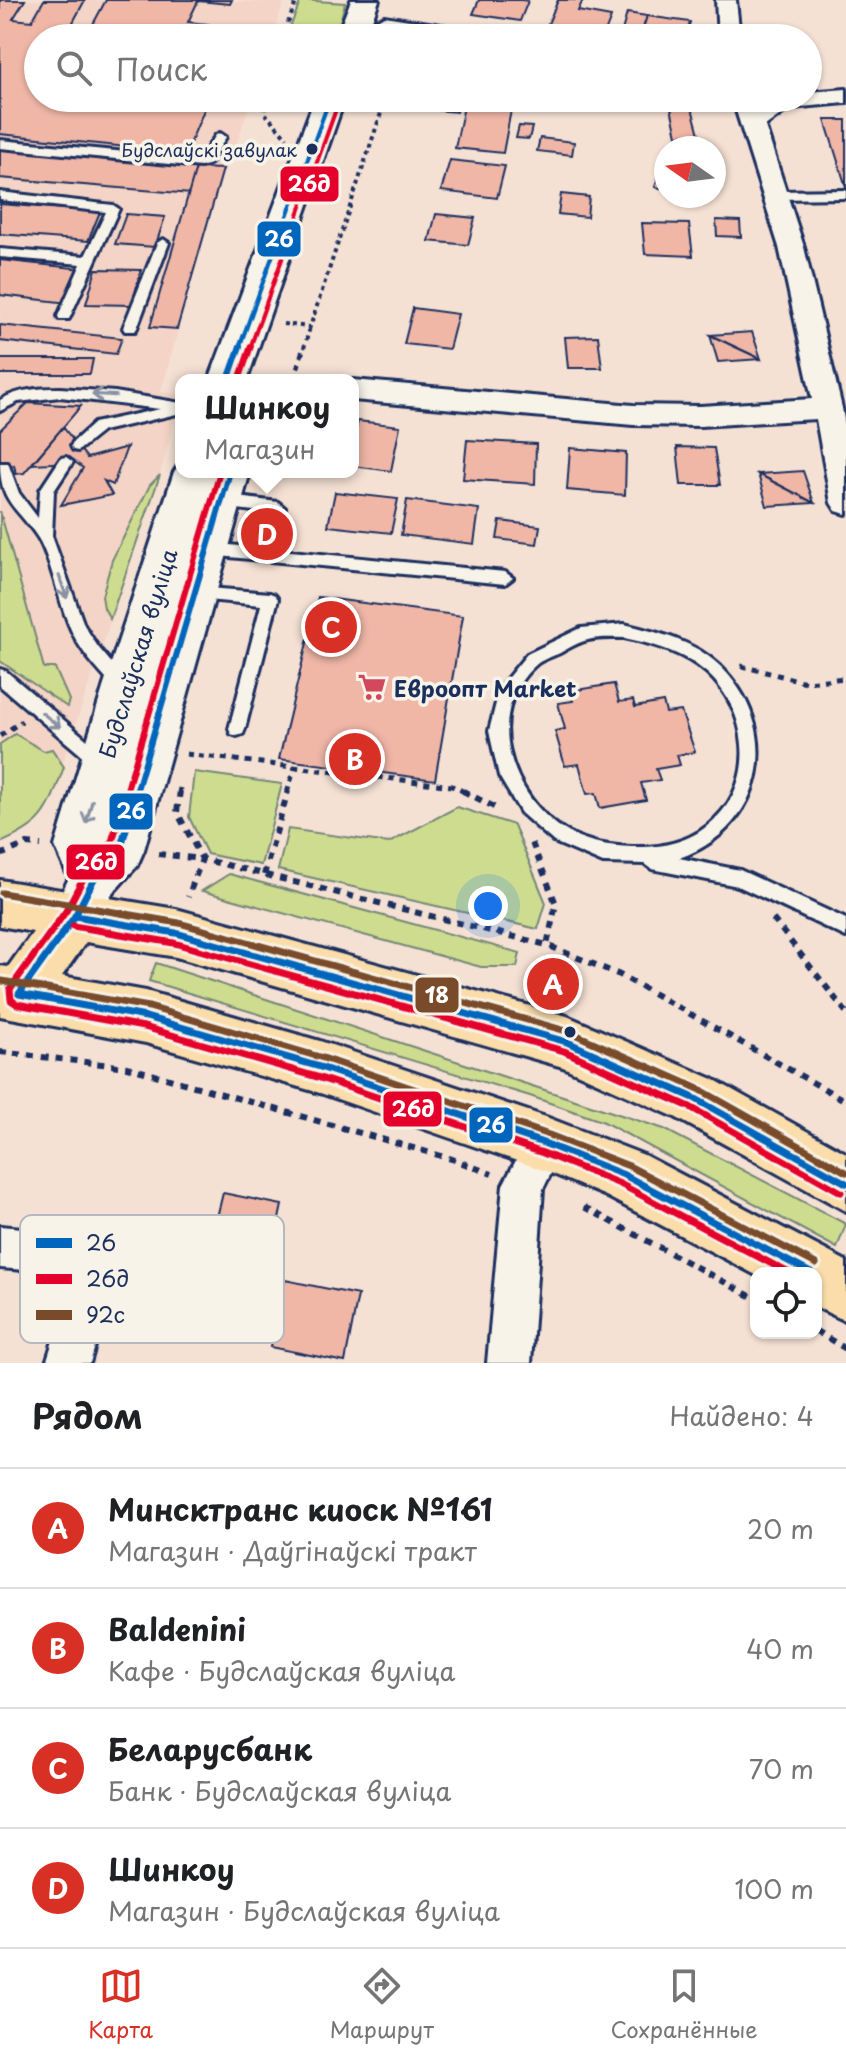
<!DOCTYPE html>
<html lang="ru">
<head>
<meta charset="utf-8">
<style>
	:root { --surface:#fff; --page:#f6f6f6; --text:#202124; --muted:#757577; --line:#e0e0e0; --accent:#d93025 }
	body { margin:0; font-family:"Playpen Sans",sans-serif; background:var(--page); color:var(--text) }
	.controls { position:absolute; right:24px; bottom:24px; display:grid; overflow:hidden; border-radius:16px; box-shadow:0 2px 6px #0004 }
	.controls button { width:72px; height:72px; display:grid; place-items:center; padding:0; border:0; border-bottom:2px solid var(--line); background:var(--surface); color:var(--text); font:40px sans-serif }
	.compass { position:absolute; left:654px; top:136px; width:72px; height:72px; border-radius:50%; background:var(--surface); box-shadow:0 2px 6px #0004; rotate:284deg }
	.you { position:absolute; left:488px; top:906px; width:28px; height:28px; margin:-20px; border:6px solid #fff; border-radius:50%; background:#1a73e8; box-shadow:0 0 0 12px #1a73e833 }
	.badge { display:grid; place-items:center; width:52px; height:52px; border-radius:50%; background:var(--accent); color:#fff; font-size:26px; font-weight:700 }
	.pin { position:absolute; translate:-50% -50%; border:4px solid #fff; box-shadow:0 2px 8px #0006 }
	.popup { position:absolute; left:175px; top:374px; width:184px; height:104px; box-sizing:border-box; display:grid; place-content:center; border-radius:16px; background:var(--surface); filter:drop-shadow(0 2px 6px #0005); font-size:26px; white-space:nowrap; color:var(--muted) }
	.popup b { font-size:30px; color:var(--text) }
	.popup::after { content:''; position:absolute; left:50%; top:100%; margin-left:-16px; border:16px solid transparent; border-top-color:var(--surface) }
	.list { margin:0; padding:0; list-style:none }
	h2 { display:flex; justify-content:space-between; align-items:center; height:104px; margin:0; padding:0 32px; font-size:34px }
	h2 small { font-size:26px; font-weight:400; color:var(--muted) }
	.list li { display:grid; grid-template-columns:52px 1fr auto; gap:24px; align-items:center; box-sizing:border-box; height:120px; padding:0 32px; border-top:2px solid var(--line) }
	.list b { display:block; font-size:30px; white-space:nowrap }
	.list p { margin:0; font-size:26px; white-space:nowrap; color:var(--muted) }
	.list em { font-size:26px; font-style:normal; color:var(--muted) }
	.icon { flex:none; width:44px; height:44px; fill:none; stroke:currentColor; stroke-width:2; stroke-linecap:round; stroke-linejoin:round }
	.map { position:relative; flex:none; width:846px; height:1363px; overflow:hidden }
	.search { position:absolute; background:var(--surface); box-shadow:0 2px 6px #0004; left:24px; right:24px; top:24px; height:88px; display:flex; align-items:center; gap:20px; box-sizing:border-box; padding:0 28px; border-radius:44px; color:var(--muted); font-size:30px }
	.sheet { height:584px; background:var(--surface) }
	nav { display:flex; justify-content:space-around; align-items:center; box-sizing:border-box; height:112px; border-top:2px solid var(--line); background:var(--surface); font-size:22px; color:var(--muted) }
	nav a { display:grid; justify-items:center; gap:4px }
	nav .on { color:var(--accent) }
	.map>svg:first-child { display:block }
	.built { fill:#f4d4c6 }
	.green { fill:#cddc8f; stroke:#748676; stroke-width:2 }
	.building { fill:#f0b7a7; stroke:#1b2f5e; stroke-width:2 }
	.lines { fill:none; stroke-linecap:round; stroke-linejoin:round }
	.service-casing { stroke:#1b2f5e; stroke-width:6 }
	.minor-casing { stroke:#1b2f5e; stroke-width:6 }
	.secondary-casing { stroke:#1b2f5e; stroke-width:6 }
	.primary-casing { stroke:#1b2f5e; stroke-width:6 }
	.path-far2 { stroke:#1b2f5e; stroke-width:4; stroke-dasharray:4 4; stroke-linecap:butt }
	.path-far1 { stroke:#1b2f5e; stroke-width:5; stroke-dasharray:6 6; stroke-linecap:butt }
	.path { stroke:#1b2f5e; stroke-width:6; stroke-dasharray:7 7; stroke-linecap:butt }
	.service { fill:#f7f3e8; fill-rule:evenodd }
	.minor { fill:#f7f3e8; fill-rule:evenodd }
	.secondary { fill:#f7f3e8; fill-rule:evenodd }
	.primary { fill:#fbddab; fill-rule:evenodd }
	.bus-1-far2-casing { stroke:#f7f3e8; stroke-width:8 }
	.bus-1-far1-casing { stroke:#f7f3e8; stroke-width:12 }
	.bus-1-casing { stroke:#f7f3e8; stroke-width:13 }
	.bus-2-far2-casing { stroke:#f7f3e8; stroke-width:8 }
	.bus-2-far1-casing { stroke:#f7f3e8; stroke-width:12 }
	.bus-2-casing { stroke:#f7f3e8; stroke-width:13 }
	.bus-3-casing { stroke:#f7f3e8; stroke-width:13 }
	.bus-1-far2 { stroke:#0065bd; stroke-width:4 }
	.bus-1-far1 { stroke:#0065bd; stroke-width:6 }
	.bus-1 { stroke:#0065bd; stroke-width:7 }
	.bus-2-far2 { stroke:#e4002b; stroke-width:4 }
	.bus-2-far1 { stroke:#e4002b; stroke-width:6 }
	.bus-2 { stroke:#e4002b; stroke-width:7 }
	.bus-3 { stroke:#7a4b2a; stroke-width:7 }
	.oneway { stroke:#8991a3 }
	.bus-dot { fill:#1b2f5e; stroke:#f7f3e8; stroke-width:3 }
	.labels { text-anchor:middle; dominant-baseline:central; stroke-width:7; stroke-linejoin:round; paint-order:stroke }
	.far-bus-label { font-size:18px; fill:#1b2f5e; stroke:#f7f3e8; text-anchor:end }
	.street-label { font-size:22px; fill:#1b2f5e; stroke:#f7f3e8 }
	.poi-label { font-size:22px; font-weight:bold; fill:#1b2f5e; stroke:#f7f3e8; text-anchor:start }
	.key { fill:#f7f3e8; stroke:#b5b8bf; stroke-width:2 }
	.key-label { font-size:22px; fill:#1b2f5e }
	.line-badge { stroke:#f7f3e8; stroke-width:3 }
	.badge-label { font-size:22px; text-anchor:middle; font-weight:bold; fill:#fff }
</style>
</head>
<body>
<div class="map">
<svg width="846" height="1363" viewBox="0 0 846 1363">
	<rect width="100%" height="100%" fill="#f5e1d4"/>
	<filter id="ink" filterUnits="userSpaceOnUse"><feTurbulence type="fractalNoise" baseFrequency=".0125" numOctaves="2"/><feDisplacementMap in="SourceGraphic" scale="16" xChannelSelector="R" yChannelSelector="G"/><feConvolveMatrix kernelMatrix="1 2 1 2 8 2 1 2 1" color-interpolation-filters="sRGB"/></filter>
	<g filter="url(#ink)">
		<polygon class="built" points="0,0 284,2 272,38 38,38 38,98 252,98 232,157 223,169 161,392 181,395 160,475 52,794 0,786"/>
		<g class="green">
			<polygon points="301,0 345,3 336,38 286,38"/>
			<polygon points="160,475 110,619 104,608 102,596 112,560 150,485"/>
			<polygon points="0,511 44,668 55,668 69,700 67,707 0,661"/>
			<path d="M15 734 44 751 52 749 64 767C48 810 46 824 0 843V744Z"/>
			<polygon points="194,772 282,784 261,865 207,854 189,817"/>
			<polygon points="457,807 514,825 546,903 538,929 278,870 288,829 389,843"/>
			<polygon points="229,874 520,953 517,967 481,967 202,891"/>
			<polygon points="156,963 664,1129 846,1224 837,1248 604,1122 530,1096 149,981"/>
		</g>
		<g class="building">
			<polygon points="0,0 25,0 13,19 32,21 44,0 85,0 71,26 91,28 106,0 232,0 230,4 198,1 188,22 208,24 201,38 38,38 38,98 209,98 186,153 0,134"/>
			<polygon points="479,0 522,0 528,1 520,21 473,14"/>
			<polygon points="558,0 583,0 578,11 611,17 604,35 547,26"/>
			<polygon points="627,13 647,16 640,38 620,38"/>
			<polygon points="647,16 690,22 685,38 640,38"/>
			<polygon points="619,98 657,98 656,106 618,102"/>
			<polygon points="428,101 460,104 457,112 426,109"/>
			<polygon points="464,106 511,110 503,153 455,148"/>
			<polygon points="671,108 692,108 699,134 677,135"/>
			<polygon points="825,120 846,120 846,187"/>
			<polygon points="519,126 532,127 529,139 516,138"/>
			<polygon points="540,138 574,142 572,155 537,151"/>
			<polygon points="0,149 20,151 196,168 191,194 0,178"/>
			<polygon points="664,158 666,158 666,189 655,187"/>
			<polygon points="450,160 505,166 497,198 441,191"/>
			<polygon points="196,168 223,169 177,329 150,327"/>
			<polygon points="561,194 589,197 587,217 558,214"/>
			<polygon points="0,204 100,212 88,241 0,234"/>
			<polygon points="126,214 165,217 155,247 115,244"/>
			<polygon points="436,214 475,218 468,245 429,241"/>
			<polygon points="716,220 740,221 741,237 717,236"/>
			<polygon points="642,223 689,224 693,256 645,254"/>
			<polygon points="0,260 83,269 68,303 0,295"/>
			<polygon points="96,269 141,270 132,305 86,304"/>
			<polygon points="413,308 458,314 449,349 404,344"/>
			<polygon points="0,325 122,338 116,354 0,341"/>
			<polygon points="752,332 761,359 710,335"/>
			<polygon points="710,335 733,346 761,359 718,362"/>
			<polygon points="598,336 602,368 568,368 565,337"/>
			<polygon points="0,359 93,359 90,374 0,374"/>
			<polygon points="28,403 81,406 24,473 16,474 14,465 0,468 0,430"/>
			<polygon points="358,421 400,426 391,471 353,466 353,442"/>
			<polygon points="63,427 87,458 127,447 113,485 104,481 112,495 61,505 83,468 75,462 32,464"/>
			<polygon points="467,440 536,444 535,484 463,479"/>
			<polygon points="677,447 714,448 720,485 681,485"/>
			<polygon points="570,448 626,453 625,495 567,490"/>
			<polygon points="803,471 814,503 758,474"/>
			<polygon points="758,474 814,503 767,506"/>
			<polygon points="335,492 398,499 391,533 328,526"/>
			<polygon points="407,500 479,509 474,544 401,535"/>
			<polygon points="257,517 294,521 287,550 250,546"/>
			<polygon points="500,521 540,526 537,544 497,539"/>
			<polygon points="318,597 463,616 435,780 279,759"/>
			<polygon points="614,684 619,702 633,700 635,707 663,702 666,713 681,711 695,752 677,755 680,765 656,769 660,780 641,783 646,800 600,808 596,793 587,794 579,764 565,766 555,731 565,729 558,703 573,701 570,691"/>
			<polygon points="223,1193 282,1205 262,1298 200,1286"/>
			<polygon points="285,1280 358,1295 345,1362 270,1347"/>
		</g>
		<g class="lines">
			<defs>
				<g id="service">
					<polygon points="220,133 226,137 210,164 201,167 0,148 0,140 200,159 216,135"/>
					<polygon points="846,190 846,198 776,199 770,195 776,191"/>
					<polygon points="0,192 113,205 119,209 69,319 59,319 58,316 81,264 0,257 0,249 85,256 106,212 0,200"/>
					<polygon points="163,239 169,243 137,328 135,331 125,331 123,328 157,243"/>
					<path d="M60 388 115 392 181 403V413L103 431 78 451 73 450 71 446 73 442 94 423 160 409 60 397 18 402 0 411V400C19 389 39 388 60 388Z"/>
					<path d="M66 457 73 462 54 491 52 536 84 625 98 647 130 685 128 690 122 692 116 690C98 670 79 651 69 625 59 601 50 557 38 538 18 507 0 504 0 463H8L19 493 38 518 40 490 61 458Z"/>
					<polygon points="222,495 278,502 285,508 278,514 222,507 215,501"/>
					<polygon points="209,543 505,572 513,578 505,584 209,555 202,549"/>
					<polygon points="196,587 270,593 275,595 278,599 245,729 243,734 237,736 231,734 229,729 261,605 196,599 191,597 188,593 191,589"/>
					<path d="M624 624C657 632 694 641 719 665 785 728 766 828 679 858L740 870 846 919V937L738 886 652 869 645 864 603 863 554 842 521 813 499 776 489 731 500 687 527 654 581 628ZM624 638C654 644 684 653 707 673 748 710 757 779 715 819 692 842 663 848 632 847 609 846 588 843 568 832 510 799 481 710 538 663 544 659 553 656 560 653 569 648 578 642 588 640 599 637 612 638 624 638Z"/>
					<polygon points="0,669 6,671 105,755 107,760 105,765 99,767 93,765 0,686"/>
				</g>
				<g id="minor">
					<polygon points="716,0 736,0 740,38 718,38"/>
					<polygon points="384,16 485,32 496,38 445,38 377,26 374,22"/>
					<polygon points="846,89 846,103 790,108 765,126 804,247 842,408 846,431 846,514 836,511 831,503 816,419 700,426 633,425 353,400 353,380 633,405 700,406 812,399 779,247 732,98 754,98 758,107 778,98 808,98 808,92"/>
					<polygon points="546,1124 560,1130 566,1144 543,1189 531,1363 487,1363 503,1185 532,1130"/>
					<polygon points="0,1226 101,1235 116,1241 122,1256 90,1363 46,1363 74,1274 0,1268"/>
				</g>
				<g id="secondary">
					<polygon points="351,0 379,0 366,38 336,38"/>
					<polygon points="315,98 345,98 247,380 209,380"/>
					<polygon points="181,461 181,472 250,472 144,850 137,866 111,895 92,933 75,940 58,933 50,916 69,878 55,846 103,688 174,472"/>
				</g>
				<polygon id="primary" points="0,880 176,909 567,1016 713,1079 846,1153 846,1211 675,1117 563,1067 176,957 86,942 62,976 146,991 320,1041 546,1117 644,1155 846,1261 846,1321 816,1307 816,1273 756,1275 606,1196 546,1171 320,1093 146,1043 0,1016 0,966 8,967 33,932 0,926"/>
			</defs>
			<use href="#service" class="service-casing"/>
			<use href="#minor" class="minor-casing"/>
			<use href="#secondary" class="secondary-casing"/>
			<use href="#primary" class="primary-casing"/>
			<g class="path-far2">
				<polyline points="282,38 297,0"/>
				<polyline points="266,98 264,112 287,138"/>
				<polyline points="283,324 310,327 386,98"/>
				<polyline points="304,348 310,327"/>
			</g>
			<g class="path-far1">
				<polyline points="294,380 304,346"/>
				<polyline points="741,666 806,682 846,678"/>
				<polyline points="0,736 22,721"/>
				<polyline points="186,754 452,786 467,793"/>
				<polyline points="179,793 180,788"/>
				<polyline points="287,793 295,767"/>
			</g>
			<g class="path">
				<polyline points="180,791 177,812 202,859 547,945 620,975 846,1101"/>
				<polyline points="463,791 500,810"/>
				<polyline points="532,843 556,904 547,945"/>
				<polyline points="158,854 202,859 188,897"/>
				<polyline points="0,855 27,844 41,845"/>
				<polyline points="264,875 288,791"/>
				<polyline points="773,919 846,1012"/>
				<polyline points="0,1052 127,1067 452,1159 492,1174"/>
				<polyline points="584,1207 756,1299"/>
				<polyline points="816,1331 846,1349"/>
			</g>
			<use href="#service" class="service"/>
			<use href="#minor" class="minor"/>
			<use href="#secondary" class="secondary"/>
			<use href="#primary" class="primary"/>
			<defs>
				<polyline id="bus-1-far2" points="239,348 330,98"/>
				<g id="bus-1-far1">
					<polyline points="228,380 240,346"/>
					<polyline points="136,793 230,472"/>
				</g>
				<g id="bus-1">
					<polyline points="137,791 120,850 94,879 75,916 19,994 146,1017 320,1067 546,1144 624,1175 811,1273"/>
					<polyline points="75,916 176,933 567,1042 694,1098 846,1183"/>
				</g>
				<polyline id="bus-2-far2" points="250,348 339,101"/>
				<g id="bus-2-far1">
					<polyline points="239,380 251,346"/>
					<polyline points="126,793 220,472"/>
				</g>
				<g id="bus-2">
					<polyline points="127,791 111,845 86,873 66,911 10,989 11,1000 17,1004 144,1027 317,1077 543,1153 620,1184 789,1273"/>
					<polyline points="73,926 174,943 564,1051 690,1107 841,1192"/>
				</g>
				<g id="bus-3">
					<polyline points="2,893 179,923 570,1032 699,1089 846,1172"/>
					<polyline points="2,981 149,1007 323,1058 549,1135 629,1166 816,1264"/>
				</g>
			</defs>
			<use href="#bus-1-far2" class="bus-1-far2-casing"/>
			<use href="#bus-1-far1" class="bus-1-far1-casing"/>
			<use href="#bus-1" class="bus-1-casing"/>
			<use href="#bus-2-far2" class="bus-2-far2-casing"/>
			<use href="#bus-2-far1" class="bus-2-far1-casing"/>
			<use href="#bus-2" class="bus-2-casing"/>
			<use href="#bus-3" class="bus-3-casing"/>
			<use href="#bus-1-far2" class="bus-1-far2"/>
			<use href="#bus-1-far1" class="bus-1-far1"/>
			<use href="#bus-1" class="bus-1"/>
			<use href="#bus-2-far2" class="bus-2-far2"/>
			<use href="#bus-2-far1" class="bus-2-far1"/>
			<use href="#bus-2" class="bus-2"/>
			<use href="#bus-3" class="bus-3"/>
		</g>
		<defs><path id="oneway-shaft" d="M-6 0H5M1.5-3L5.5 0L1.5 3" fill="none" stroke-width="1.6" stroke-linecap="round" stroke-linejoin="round" transform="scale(2)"/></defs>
		<g class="oneway">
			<use href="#oneway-shaft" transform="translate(104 395) rotate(-177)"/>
			<use href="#oneway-shaft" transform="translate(63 587) rotate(71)"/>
			<use href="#oneway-shaft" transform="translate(51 720) rotate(39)"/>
			<use href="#oneway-shaft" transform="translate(89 812) rotate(106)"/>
		</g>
	</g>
	<defs>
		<symbol id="supermarket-bare" viewBox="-9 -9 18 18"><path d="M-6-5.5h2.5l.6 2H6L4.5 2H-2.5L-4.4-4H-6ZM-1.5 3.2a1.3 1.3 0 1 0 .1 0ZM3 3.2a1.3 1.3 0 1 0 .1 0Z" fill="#d1495b" stroke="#f7f3e8" stroke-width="2.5" paint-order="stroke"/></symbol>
	</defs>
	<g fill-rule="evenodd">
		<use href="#supermarket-bare" x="352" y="667" width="40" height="40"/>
	</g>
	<g class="bus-dot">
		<circle cx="312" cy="149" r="7"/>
		<circle cx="570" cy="1032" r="7"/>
	</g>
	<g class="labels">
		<g class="far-bus-label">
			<text x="297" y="149">Будслаўскі завулак</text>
		</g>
		<g class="street-label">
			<text transform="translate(137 653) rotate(-73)">Будслаўская вуліца</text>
		</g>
		<g class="poi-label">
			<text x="394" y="687">Евроопт Market</text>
		</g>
	</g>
	<rect x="20" y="1215" width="264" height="128" rx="12" class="key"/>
	<rect x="36" y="1238" width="36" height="10" fill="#0065bd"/>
	<rect x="36" y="1274" width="36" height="10" fill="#e4002b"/>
	<rect x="36" y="1310" width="36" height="10" fill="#7a4b2a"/>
	<g class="key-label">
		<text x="86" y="1251">26</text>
		<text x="86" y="1287">26д</text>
		<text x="86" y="1323">92с</text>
	</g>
	<g class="line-badge">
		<rect x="279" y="165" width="61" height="38" rx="8" fill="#e4002b"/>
		<rect x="256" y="220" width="46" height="38" rx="8" fill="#0065bd"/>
		<rect x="108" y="792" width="46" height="39" rx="8" fill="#0065bd"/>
		<rect x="65" y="843" width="61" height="38" rx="8" fill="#e4002b"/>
		<rect x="414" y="976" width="46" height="38" rx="8" fill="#7a4b2a"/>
		<rect x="382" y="1090" width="61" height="38" rx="8" fill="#e4002b"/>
		<rect x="468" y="1106" width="46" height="38" rx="8" fill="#0065bd"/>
	</g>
	<g class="badge-label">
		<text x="309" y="192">26д</text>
		<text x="279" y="247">26</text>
		<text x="131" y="819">26</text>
		<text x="96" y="870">26д</text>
		<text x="437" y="1003">18</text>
		<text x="413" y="1117">26д</text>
		<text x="491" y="1133">26</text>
	</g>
</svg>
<div class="controls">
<button><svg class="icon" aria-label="locate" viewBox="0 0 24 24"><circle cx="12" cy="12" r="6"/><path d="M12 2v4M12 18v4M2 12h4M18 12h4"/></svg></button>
</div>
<svg class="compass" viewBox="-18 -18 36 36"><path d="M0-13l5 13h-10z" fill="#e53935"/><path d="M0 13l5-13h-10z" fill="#757577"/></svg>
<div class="you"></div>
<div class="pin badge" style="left:553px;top:984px">A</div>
<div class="pin badge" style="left:355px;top:759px">B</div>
<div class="pin badge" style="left:331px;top:627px">C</div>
<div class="pin badge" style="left:267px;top:534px">D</div>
<div class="popup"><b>Шинкоу</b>Магазин</div>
<div class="search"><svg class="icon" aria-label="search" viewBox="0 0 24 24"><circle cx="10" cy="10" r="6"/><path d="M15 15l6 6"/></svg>Поиск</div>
</div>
<section class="sheet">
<h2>Рядом<small>Найдено: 4</small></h2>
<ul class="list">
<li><span class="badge">A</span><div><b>Минсктранс киоск №161</b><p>Магазин · Даўгінаўскі тракт</p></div><em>20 m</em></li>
<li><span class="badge">B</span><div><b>Baldenini</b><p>Кафе · Будслаўская вуліца</p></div><em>40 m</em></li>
<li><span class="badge">C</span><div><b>Беларусбанк</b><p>Банк · Будслаўская вуліца</p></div><em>70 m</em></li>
<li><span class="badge">D</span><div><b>Шинкоу</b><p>Магазин · Будслаўская вуліца</p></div><em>100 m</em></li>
</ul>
</section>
<nav>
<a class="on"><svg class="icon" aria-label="map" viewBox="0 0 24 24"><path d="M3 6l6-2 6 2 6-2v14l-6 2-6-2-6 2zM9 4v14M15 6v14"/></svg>Карта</a>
<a><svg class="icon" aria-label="directions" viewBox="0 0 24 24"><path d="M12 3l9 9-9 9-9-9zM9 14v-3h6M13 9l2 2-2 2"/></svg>Маршрут</a>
<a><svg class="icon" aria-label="saved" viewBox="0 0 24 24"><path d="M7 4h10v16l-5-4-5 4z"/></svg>Сохранённые</a>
</nav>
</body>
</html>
